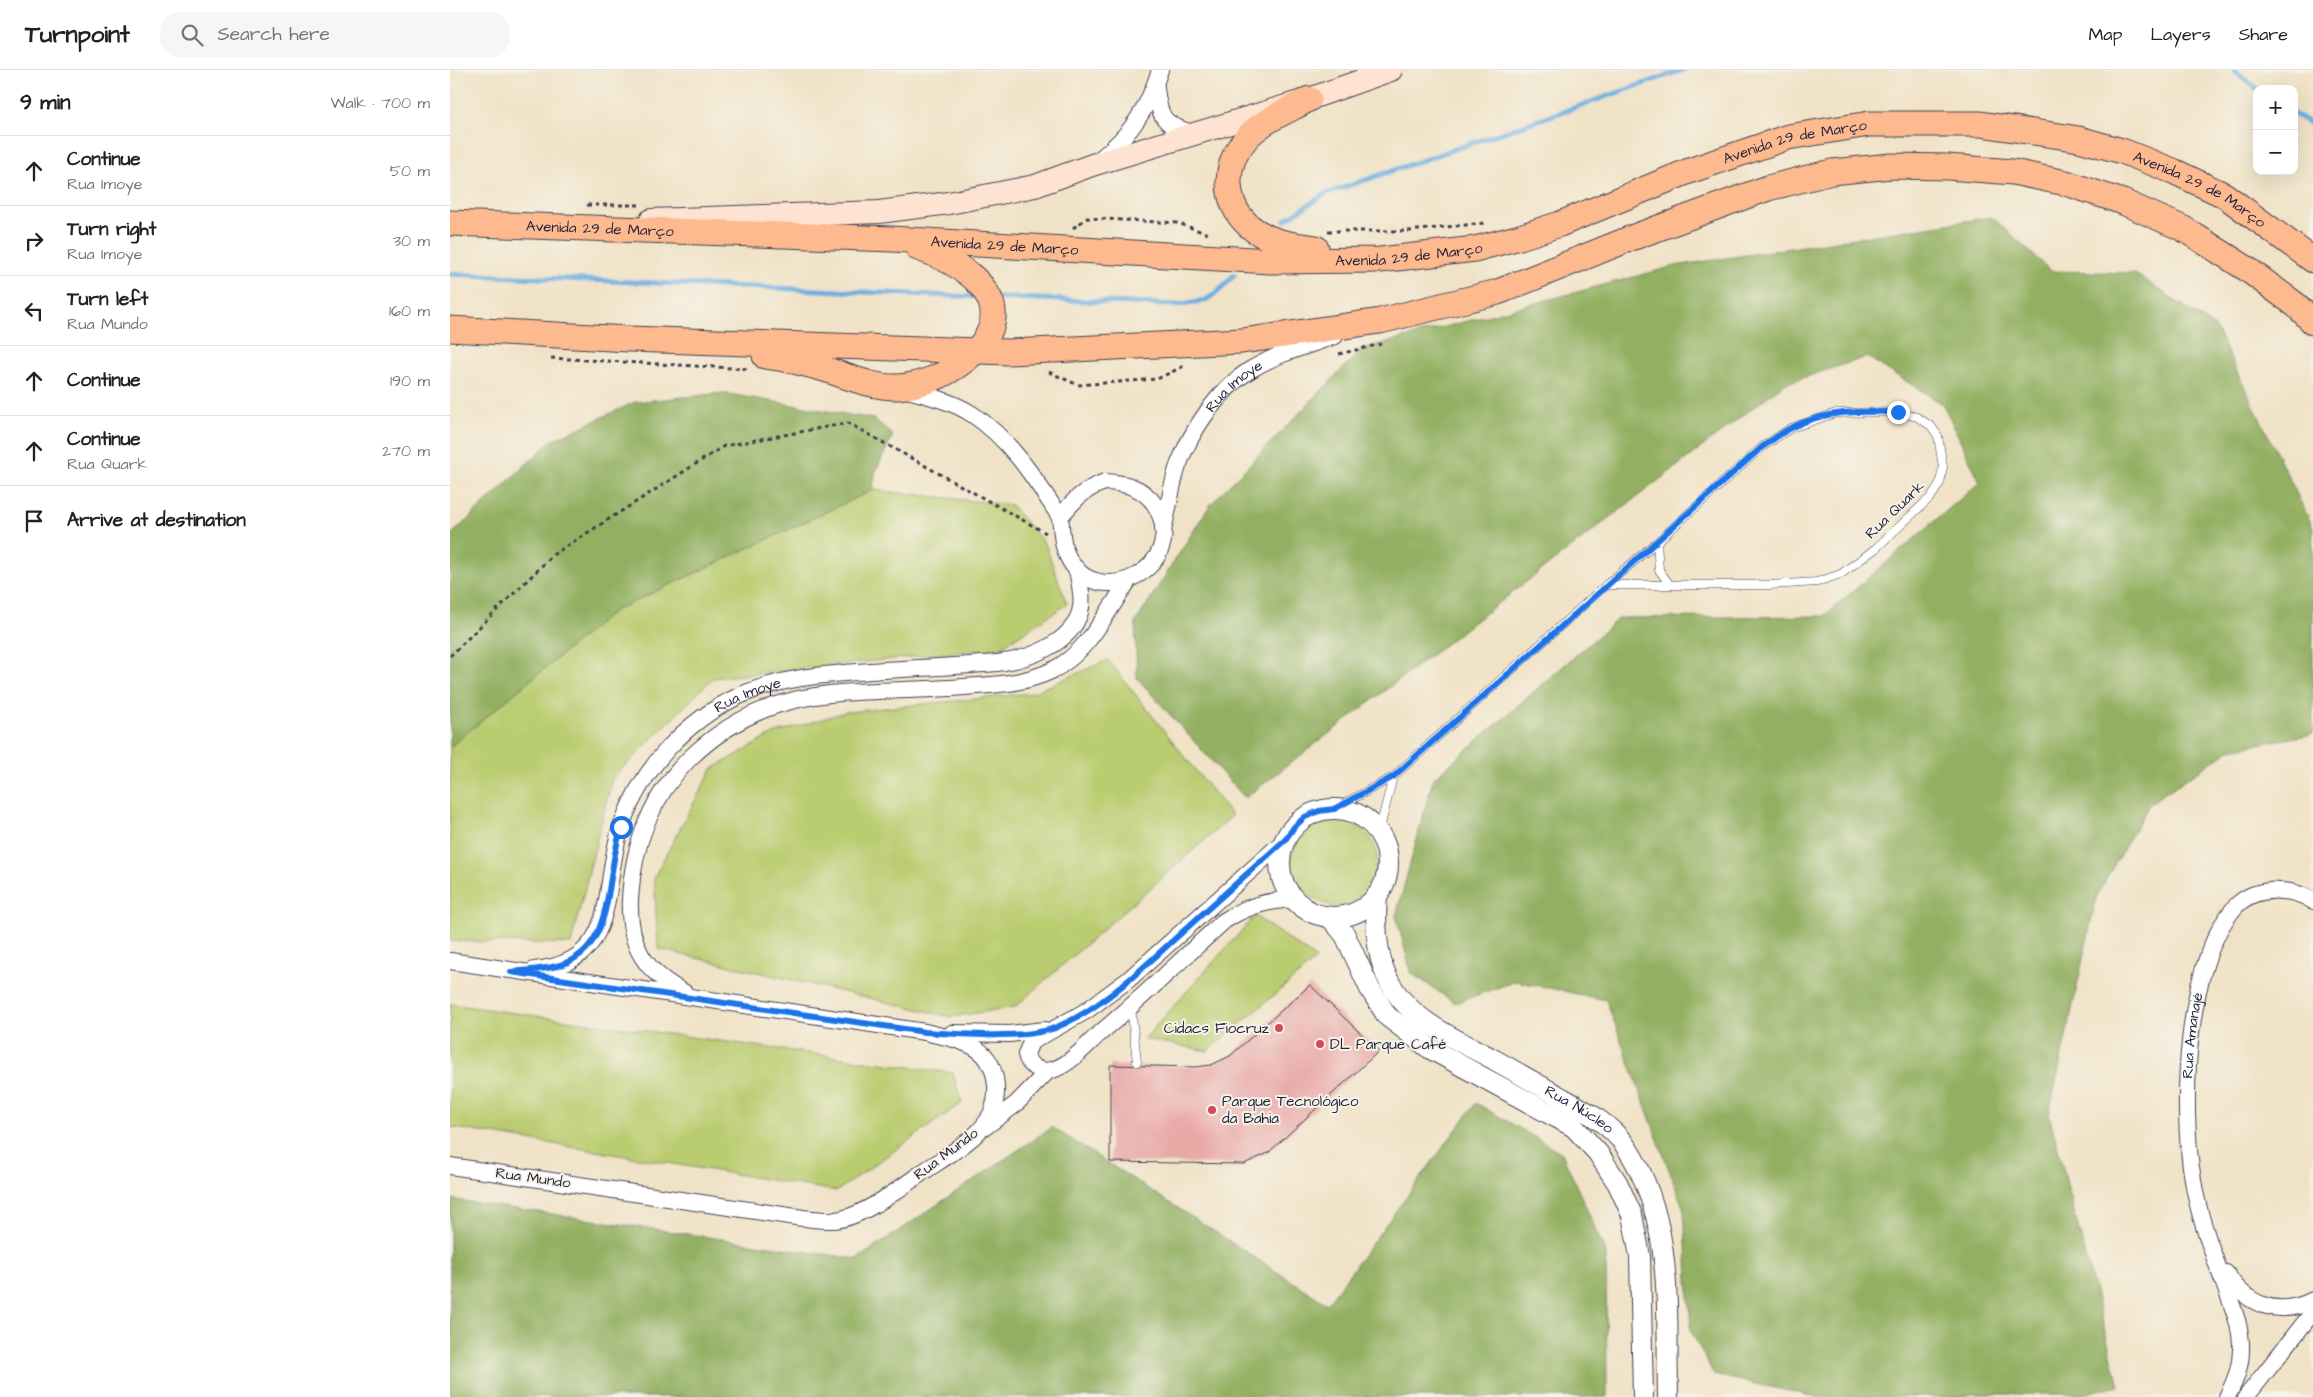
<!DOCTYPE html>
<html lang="en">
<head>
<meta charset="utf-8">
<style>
	:root { --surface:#fff; --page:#f6f6f6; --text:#222; --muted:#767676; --line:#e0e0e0 }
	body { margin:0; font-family:"Architects Daughter",sans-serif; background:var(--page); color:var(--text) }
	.controls { position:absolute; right:15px; top:15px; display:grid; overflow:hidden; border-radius:10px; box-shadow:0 5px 20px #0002 }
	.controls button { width:45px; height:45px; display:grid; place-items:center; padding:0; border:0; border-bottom:1px solid var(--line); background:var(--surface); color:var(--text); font:25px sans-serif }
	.stop { position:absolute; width:15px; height:15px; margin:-11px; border:4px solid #1a73e8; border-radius:50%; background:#fff }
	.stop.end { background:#1a73e8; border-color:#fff; box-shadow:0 1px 5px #0008 }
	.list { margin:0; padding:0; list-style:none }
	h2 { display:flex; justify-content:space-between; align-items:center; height:65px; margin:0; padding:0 20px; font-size:21px }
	h2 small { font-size:16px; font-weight:400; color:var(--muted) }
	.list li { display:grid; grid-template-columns:32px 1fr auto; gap:15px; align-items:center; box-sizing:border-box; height:70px; padding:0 20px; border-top:1px solid var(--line) }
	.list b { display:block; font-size:19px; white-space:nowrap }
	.list p { margin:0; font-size:16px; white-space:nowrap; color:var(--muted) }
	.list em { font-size:16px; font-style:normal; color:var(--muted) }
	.icon { flex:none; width:28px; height:28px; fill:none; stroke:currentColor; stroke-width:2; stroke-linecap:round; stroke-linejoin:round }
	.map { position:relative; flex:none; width:1863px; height:1327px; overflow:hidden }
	header { display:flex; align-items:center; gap:30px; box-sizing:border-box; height:70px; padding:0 25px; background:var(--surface); border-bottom:1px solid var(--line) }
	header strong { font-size:24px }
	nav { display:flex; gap:28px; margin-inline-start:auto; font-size:18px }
	.search { width:350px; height:45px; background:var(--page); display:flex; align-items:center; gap:12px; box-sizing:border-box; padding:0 18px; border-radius:20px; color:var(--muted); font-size:19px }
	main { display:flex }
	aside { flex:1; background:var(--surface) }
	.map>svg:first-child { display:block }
	.green { fill:#bacc6f; stroke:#6e7755 }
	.forest { fill:#93b062; stroke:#5a694e }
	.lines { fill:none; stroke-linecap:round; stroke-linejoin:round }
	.stream { stroke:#6cafe1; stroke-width:5 }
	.building { fill:#e9a9a7 }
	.service-casing { stroke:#413f50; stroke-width:9 }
	.minor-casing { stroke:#413f50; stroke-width:18 }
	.tertiary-casing { stroke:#413f50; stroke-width:22 }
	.secondary-casing { stroke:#413f50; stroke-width:24 }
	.primary-casing { stroke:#413f50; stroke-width:27 }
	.path { stroke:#413f50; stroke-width:3; stroke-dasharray:4 4; stroke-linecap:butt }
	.service { stroke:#fff; stroke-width:8 }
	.minor { stroke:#fff; stroke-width:16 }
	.tertiary { stroke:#fff; stroke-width:20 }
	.secondary { stroke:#fee3d2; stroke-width:22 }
	.primary { stroke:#fcba8e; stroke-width:25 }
	.route { stroke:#1a73e8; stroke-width:6 }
	.poi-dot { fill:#d1495b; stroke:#f7f3e8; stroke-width:2 }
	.labels { text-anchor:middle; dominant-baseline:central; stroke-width:4; stroke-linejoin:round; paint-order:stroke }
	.street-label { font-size:15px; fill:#22223b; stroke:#f7f3e8 }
	.poi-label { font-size:15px; fill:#22223b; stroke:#f7f3e8; text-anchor:start }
</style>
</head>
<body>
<header>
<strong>Turnpoint</strong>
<div class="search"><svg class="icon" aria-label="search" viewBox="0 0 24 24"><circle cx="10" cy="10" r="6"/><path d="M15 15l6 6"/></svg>Search here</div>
<nav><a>Map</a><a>Layers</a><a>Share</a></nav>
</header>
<main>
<aside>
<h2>9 min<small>Walk · 700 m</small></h2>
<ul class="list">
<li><svg class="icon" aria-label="ahead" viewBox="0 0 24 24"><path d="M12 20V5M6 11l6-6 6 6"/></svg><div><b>Continue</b><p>Rua Imoye</p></div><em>50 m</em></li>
<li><svg class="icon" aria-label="right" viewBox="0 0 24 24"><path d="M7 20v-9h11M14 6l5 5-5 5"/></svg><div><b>Turn right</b><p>Rua Imoye</p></div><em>30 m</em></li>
<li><svg class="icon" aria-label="left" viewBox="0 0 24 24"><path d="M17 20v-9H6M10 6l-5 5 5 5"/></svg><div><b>Turn left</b><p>Rua Mundo</p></div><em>160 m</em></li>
<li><svg class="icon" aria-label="ahead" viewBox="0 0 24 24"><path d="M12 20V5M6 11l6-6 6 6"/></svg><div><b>Continue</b></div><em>190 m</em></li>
<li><svg class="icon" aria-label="ahead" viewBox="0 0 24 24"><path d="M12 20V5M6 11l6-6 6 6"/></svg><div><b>Continue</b><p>Rua Quark</p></div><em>270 m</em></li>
<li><svg class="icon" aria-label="arrive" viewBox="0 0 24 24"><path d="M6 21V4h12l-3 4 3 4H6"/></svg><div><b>Arrive at destination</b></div></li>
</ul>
</aside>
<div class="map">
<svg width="1863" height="1327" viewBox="0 0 1863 1327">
	<rect width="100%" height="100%" fill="#f7f3e8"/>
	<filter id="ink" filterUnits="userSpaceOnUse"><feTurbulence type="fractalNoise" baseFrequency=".02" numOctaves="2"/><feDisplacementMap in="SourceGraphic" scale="10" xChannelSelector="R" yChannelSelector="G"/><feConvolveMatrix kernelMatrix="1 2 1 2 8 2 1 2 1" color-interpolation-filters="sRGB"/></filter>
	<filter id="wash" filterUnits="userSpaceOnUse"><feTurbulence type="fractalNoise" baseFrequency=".0096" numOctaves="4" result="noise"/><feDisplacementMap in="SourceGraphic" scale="20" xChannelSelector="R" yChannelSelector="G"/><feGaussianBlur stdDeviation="1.12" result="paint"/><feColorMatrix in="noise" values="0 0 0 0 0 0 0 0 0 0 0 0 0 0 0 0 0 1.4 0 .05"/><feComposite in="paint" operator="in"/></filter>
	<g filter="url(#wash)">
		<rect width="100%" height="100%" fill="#f0e2c6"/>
		<g class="green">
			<polygon points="423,420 561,435 595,474 617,534 550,578 263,608 162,709 121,874 0,871 0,677 164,541"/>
			<polygon points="658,590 782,746 565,937 501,947 208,879 204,807 262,699 323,664 395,642 582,623"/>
			<path d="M878 747C898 749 919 758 926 779 933 801 913 837 889 837 876 836 862 828 850 823L842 807 839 791 852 760 865 751Z"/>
			<polygon points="805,846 867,889 758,981 694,969"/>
			<polygon points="0,934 503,1003 512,1033 387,1121 0,1057"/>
		</g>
		<g class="forest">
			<polygon points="1542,147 1601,201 1684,203 1765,257 1863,457 1863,664 1781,679 1700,733 1647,825 1599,1044 1669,1315 1632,1324 1522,1324 1510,1327 1367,1327 1264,1305 1241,1261 1234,1140 1156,930 1066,911 1005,933 961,903 946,846 983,709 1169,548 1374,546 1530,412 1493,334 1417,287 1334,314 795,728 687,608 685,553 760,435 912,279 1225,196"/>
			<polygon points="273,323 424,349 443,365 425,403 423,420 164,541 0,677 0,466 101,371 185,332"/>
			<polygon points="1026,1033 1112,1083 1156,1183 1157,1327 0,1327 0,1129 407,1189 602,1057 877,1234"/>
		</g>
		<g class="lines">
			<g class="stream">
				<polyline points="1784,0 1807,19"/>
				<polyline points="1844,44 1863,55"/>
				<polyline points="835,150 875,124 1233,0"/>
				<polyline points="0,204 529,227"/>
				<polyline points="545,227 726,235 756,230 770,220 784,205"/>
			</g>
		</g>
		<g id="blocks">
			<polygon class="building" points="860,915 929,981 818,1083 794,1094 660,1092 660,995 746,997 761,995 780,986"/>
		</g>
	</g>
	<g filter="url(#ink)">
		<use href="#blocks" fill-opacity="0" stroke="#413f50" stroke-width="1"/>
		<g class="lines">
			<defs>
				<g id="service">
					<polyline points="1207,472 1209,500 1220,515"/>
					<polyline points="884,739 943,707 1156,515 1207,472 1312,377 1341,358 1386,343 1448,342 1467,347 1481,356 1488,366 1493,397 1490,413 1481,427 1425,479 1391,504 1367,512 1320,515 1156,515"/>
					<polyline points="929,762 943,707"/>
					<polyline points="681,937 687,992"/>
				</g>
				<g id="minor">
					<path d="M706 17C709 49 714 55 745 64"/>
					<path d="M650 89C683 62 697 40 710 0"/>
					<path d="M454 319C476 325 502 331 522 344 561 370 585 409 610 447"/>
					<path d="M655 412C675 413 693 417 705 435 743 497 644 546 617 485 611 473 612 460 610 447 624 430 634 419 655 412Z"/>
					<path id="s1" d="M713 459C719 438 721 416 728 396 741 361 768 320 800 300 826 284 856 276 885 266"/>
					<path d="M835 770 678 910 636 941 581 972 576 984C578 997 592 1004 605 999 621 993 636 976 649 964 692 928 732 889 774 851 796 836 817 831 844 829"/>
					<path d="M0 891 475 962C510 971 543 973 546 1016 547 1032 542 1047 531 1059 517 1075 489 1091 470 1104 449 1119 416 1144 391 1149 379 1152 366 1149 353 1148L0 1096"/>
					<path id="s2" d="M84 900C173 892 150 815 172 754 192 699 235 651 289 626 335 605 385 604 434 600 472 598 510 596 547 593 577 590 621 574 630 542 634 528 629 513 627 499"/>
					<path d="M235 923C194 901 178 876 180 829 183 776 201 727 239 689 323 607 407 626 514 617 544 615 573 614 601 601 638 583 656 543 679 510"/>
					<polyline points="502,963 559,964 595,960"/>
					<polyline points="535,1057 566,1034 597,1002"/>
					<path d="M1776 1203C1796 1235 1828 1248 1863 1230"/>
					<path id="s3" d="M1777 1327C1784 1314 1791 1296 1791 1280 1792 1255 1780 1231 1772 1208 1760 1176 1748 1143 1743 1110 1730 1038 1735 892 1786 836 1805 816 1841 817 1863 831"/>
					<polyline points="1796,1327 1863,1242"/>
				</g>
				<g id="tertiary">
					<circle cx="884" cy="793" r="54"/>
					<path id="s4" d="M927 826C925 852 926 886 939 911 958 950 1007 970 1043 989 1066 1002 1089 1015 1112 1028 1136 1041 1162 1055 1177 1078 1225 1152 1216 1242 1218 1327"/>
					<polyline points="880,847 895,865 920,919 937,946 979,978 1124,1057 1148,1083 1168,1114 1182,1145 1190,1186 1193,1327"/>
				</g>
				<polyline id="secondary" points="201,150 429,142 499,133 585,116 642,95 859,29 941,0"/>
				<g id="primary">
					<path d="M859 29C838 41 810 51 795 70 769 100 775 145 811 164 828 174 847 175 866 178"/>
					<path id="s5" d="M0 153 442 169 820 191 930 190 1025 179 1070 167 1110 154 1239 101 1338 67 1419 54H1531L1629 69 1672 81 1723 101 1774 125 1863 190"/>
					<polyline points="0,259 179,269 558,282 792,271 930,251 1048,222 1184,167 1318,118 1382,102 1441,96 1498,97 1563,102 1616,113 1673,132 1734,159 1797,199 1846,235 1863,252"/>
					<path d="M315 286C333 288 350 292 367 297 393 304 421 318 448 317 474 315 494 306 514 291 579 240 523 196 468 178"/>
				</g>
			</defs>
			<use href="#service" class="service-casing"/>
			<use href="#minor" class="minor-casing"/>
			<use href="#tertiary" class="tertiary-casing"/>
			<use href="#secondary" class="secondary-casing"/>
			<use href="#primary" class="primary-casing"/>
			<g class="path">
				<polyline points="137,135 189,135"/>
				<polyline points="623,158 637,148 728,153 761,165"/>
				<polyline points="878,161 959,161 1034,153"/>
				<polyline points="889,284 931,274"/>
				<polyline points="101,288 300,299"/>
				<polyline points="599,302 628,315 707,309 734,296"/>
				<polyline points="0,586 104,484 274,376 398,353 596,463"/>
			</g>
			<use href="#service" class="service"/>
			<use href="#minor" class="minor"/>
			<use href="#tertiary" class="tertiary"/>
			<use href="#secondary" class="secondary"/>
			<use href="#primary" class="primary"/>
		</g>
	</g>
	<g class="lines" filter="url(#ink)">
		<path class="route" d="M171 757C168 770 165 782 163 795 156 835 155 883 107 896 92 900 76 900 61 902L475 962C509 964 577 970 607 957 654 937 691 899 728 866 763 834 799 802 835 770L844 757 855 747 869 741 884 739 943 707 1312 377C1321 371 1331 363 1341 358 1374 340 1412 341 1448 342"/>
	</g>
	<g class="poi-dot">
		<circle cx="829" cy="958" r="5"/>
		<circle cx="870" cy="974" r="5"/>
		<circle cx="762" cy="1040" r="5"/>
	</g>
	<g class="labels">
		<g class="street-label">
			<text stroke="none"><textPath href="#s5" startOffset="1365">Avenida 29 de Março</textPath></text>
			<text stroke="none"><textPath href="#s5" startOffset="1784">Avenida 29 de Março</textPath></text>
			<text stroke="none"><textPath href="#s5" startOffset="150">Avenida 29 de Março</textPath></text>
			<text stroke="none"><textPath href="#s5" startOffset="555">Avenida 29 de Março</textPath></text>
			<text stroke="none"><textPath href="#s5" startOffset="960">Avenida 29 de Março</textPath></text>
			<text stroke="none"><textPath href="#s1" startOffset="164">Rua Imoye</textPath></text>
			<text transform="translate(1445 440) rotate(-44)">Rua Quark</text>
			<text stroke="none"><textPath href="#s2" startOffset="375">Rua Imoye</textPath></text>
			<text stroke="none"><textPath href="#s3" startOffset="372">Rua Amanajé</textPath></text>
			<text stroke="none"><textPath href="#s4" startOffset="319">Rua Núcleo</textPath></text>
			<text transform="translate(496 1084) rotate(-37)">Rua Mundo</text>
			<text transform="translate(83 1108) rotate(8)">Rua Mundo</text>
		</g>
		<g class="poi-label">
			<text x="819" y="958" text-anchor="end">Cidacs Fiocruz</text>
			<text x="880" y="974">DL Parque Café</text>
			<text x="772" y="1031">Parque Tecnológico<tspan x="772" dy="17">da Bahia</tspan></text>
		</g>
	</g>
</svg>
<div class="controls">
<button>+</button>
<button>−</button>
</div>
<div class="stop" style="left:171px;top:757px"></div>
<div class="stop end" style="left:1448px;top:342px"></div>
</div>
</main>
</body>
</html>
